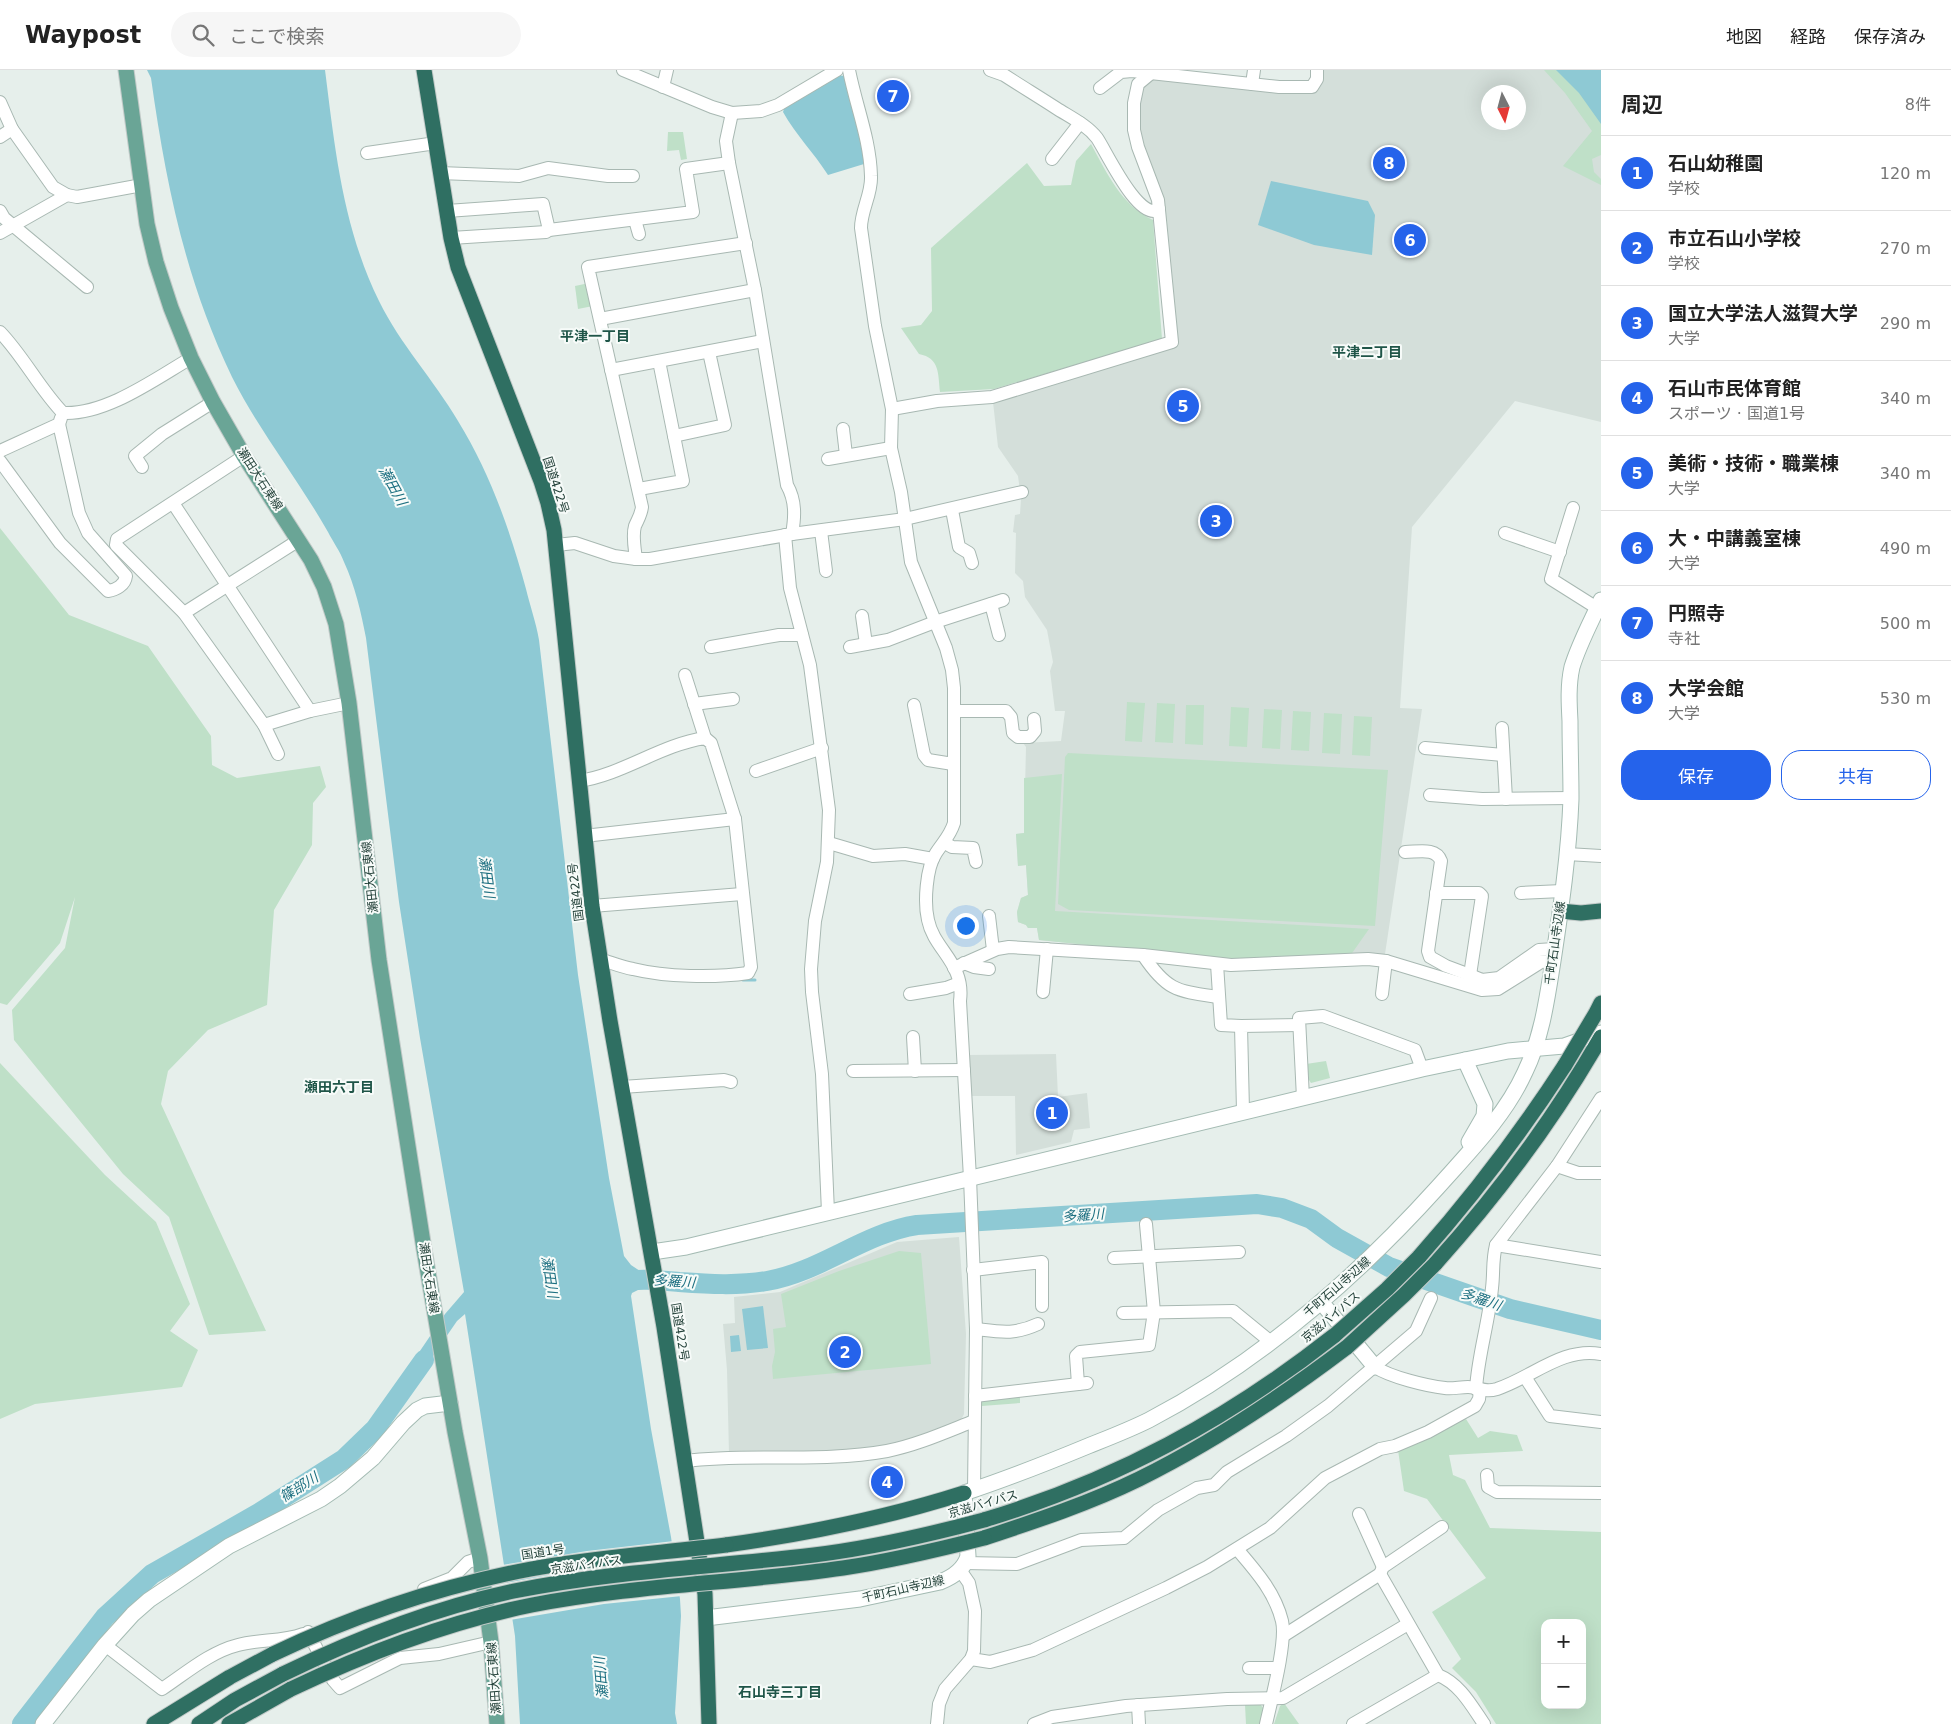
<!DOCTYPE html>
<html lang="ja">
<head>
<meta charset="utf-8">
<style>
	:root { --surface:#fff; --page:#f6f6f6; --text:#222; --muted:#767676; --line:#e0e0e0; --accent:#2563eb }
	body { margin:0; font-family:"DejaVu Sans","Noto Sans JP",sans-serif; background:var(--page); color:var(--text) }
	.controls { position:absolute; right:15px; bottom:15px; display:grid; overflow:hidden; border-radius:10px; box-shadow:0 5px 20px #0002 }
	.controls button { width:45px; height:45px; display:grid; place-items:center; padding:0; border:0; border-bottom:1px solid var(--line); background:var(--surface); color:var(--text); font:25px sans-serif }
	.compass { position:absolute; left:1481px; top:15px; width:45px; height:45px; border-radius:50%; background:var(--surface); box-shadow:0 5px 20px #0002; rotate:174deg }
	.you { position:absolute; left:965px; top:855px; width:18px; height:18px; margin:-12px; border:4px solid #fff; border-radius:50%; background:#1a73e8; box-shadow:0 0 0 8px #1a73e833 }
	.badge { display:grid; place-items:center; width:32px; height:32px; border-radius:50%; background:var(--accent); color:#fff; font-size:16px; font-weight:700 }
	.pin { position:absolute; translate:-50% -50%; border:2px solid #fff; box-shadow:0 1px 5px #0006 }
	.list { margin:0; padding:0; list-style:none }
	h2 { display:flex; justify-content:space-between; align-items:center; height:65px; margin:0; padding:0 20px; font-size:21px }
	h2 small { font-size:16px; font-weight:400; color:var(--muted) }
	.list li { display:grid; grid-template-columns:32px 1fr auto; gap:15px; align-items:center; box-sizing:border-box; height:75px; padding:0 20px; border-top:1px solid var(--line) }
	.list b { display:block; font-size:19px; white-space:nowrap }
	.list p { margin:0; font-size:16px; white-space:nowrap; color:var(--muted) }
	.list em { font-size:16px; font-style:normal; color:var(--muted) }
	.actions { display:flex; gap:10px; padding:15px 20px }
	.actions a { flex:1; padding:11px 0; border:1px solid var(--accent); border-radius:20px; text-align:center; font-size:18px; color:var(--accent) }
	.actions .main { background:var(--accent); color:#fff }
	.icon { flex:none; width:28px; height:28px; fill:none; stroke:currentColor; stroke-width:2; stroke-linecap:round; stroke-linejoin:round }
	.map { position:relative; flex:none; width:1601px; height:1654px; overflow:hidden }
	header { display:flex; align-items:center; gap:30px; box-sizing:border-box; height:70px; padding:0 25px; background:var(--surface); border-bottom:1px solid var(--line) }
	header strong { font-size:24px }
	nav { display:flex; gap:28px; margin-inline-start:auto; font-size:18px }
	.search { width:350px; height:45px; background:var(--page); display:flex; align-items:center; gap:12px; box-sizing:border-box; padding:0 18px; border-radius:28px; color:var(--muted); font-size:19px }
	main { display:flex }
	aside { flex:1; background:var(--surface) }
	.map>svg:first-child { display:block }
	.built { fill:#d4dfda; fill-rule:evenodd }
	.green { fill:#bfe0c8; fill-rule:evenodd }
	.water { fill:#8ec9d4 }
	.pier { fill:#e6efeb }
	.lines { fill:none; stroke-linecap:round; stroke-linejoin:round }
	.stream { stroke:#8ec9d4; stroke-width:3 }
	.river { stroke:#8ec9d4; stroke-width:20 }
	.street-casing { stroke:#a8b8b2; stroke-width:14 }
	.secondary-casing { stroke:#a4bbb3; stroke-width:17 }
	.primary-casing { stroke:#c2cac8; stroke-width:17 }
	.highway-casing { stroke:#c2cac8; stroke-width:17 }
	.street { stroke:#fff; stroke-width:12 }
	.secondary { stroke:#fff; stroke-width:15 }
	.primary { stroke:#6aa596; stroke-width:15 }
	.highway { stroke:#2f6f62; stroke-width:15 }
	.highway-bridge-casing { stroke:#c2cac8; stroke-width:17; stroke-linecap:butt }
	.highway-bridge { stroke:#2f6f62; stroke-width:15 }
	.labels { text-anchor:middle; dominant-baseline:central; stroke-width:4; stroke-linejoin:round; paint-order:stroke }
	.street-label { font-size:12px; fill:#24423a; stroke:#f7fbf9 }
	.neighbourhood-label { font-size:14px; font-weight:bold; fill:#1f5548; stroke:#f7fbf9 }
	.water-label { font-size:14px; font-style:italic; fill:#1c6f80; stroke:#f7fbf9 }
</style>
</head>
<body>
<header>
<strong>Waypost</strong>
<div class="search"><svg class="icon" aria-label="search" viewBox="0 0 24 24"><circle cx="10" cy="10" r="6"/><path d="M15 15l6 6"/></svg>ここで検索</div>
<nav><a>地図</a><a>経路</a><a>保存済み</a></nav>
</header>
<main>
<div class="map">
<svg width="1601" height="1654" viewBox="0 0 1601 1654">
	<rect width="100%" height="100%" fill="#e6efeb"/>
	<g class="built">
		<path d="M1322 0H1601V352L1515 331 1412 457 1400 638 1422 639 1385 884 1234 890 1039 870 1037 858H1028L1026 855 1018 852 1017 842 1021 828 1028 825 1026 795 1018 796 1016 764 1024 763 1026 677 1023 673 1061 671 1065 641H1055L1050 601 1053 592 1047 560 1025 527 1023 511 1015 503 1016 463 1013 462 1015 445 1020 444 1021 429 1018 406 998 377 993 332 1176 275 1139 60V33L1142 17 1151 9 1314 20ZM1488 22H1518V52H1488Z"/>
		<polygon points="1056,984 1058,1027 1087,1023 1090,1058 1074,1060 1071,1072 1016,1085 1015,1026 970,1026 968,985"/>
		<polygon points="959,1167 966,1264 964,1344 960,1352 899,1375 864,1381 729,1384 727,1300 723,1254 735,1253 734,1227 780,1222 897,1172"/>
	</g>
	<g class="green">
		<polygon points="1544,0 1565,0 1601,44 1601,85 1592,89 1594,102 1601,109 1601,115 1563,96 1592,61 1565,23"/>
		<polygon points="668,62 683,62 687,89 681,90 679,80 667,81"/>
		<path d="M1091 74C1107 103 1121 135 1153 150L1162 269 994 319 940 322C938 304 940 288 919 284L901 258 921 255 932 241 931 178 1027 93 1044 116 1071 115 1076 91Z"/>
		<polygon points="589,213 593,236 578,239 575,216"/>
		<polygon points="0,458 69,545 148,576 211,666 212,695 237,708 320,696 326,717 313,733 312,775 274,840 267,935 208,960 168,1001 161,1034 266,1261 209,1265 169,1147 123,1104 14,970 12,940 65,878 75,827 60,873 7,935 0,933"/>
		<polygon points="1127,632 1145,633 1142,672 1125,671"/>
		<polygon points="1157,633 1175,634 1173,673 1155,672"/>
		<polygon points="1186,635 1204,635 1203,675 1185,674"/>
		<polygon points="1231,637 1249,638 1247,677 1229,676"/>
		<polygon points="1264,639 1282,640 1280,679 1262,678"/>
		<polygon points="1293,641 1311,642 1309,681 1291,680"/>
		<polygon points="1324,643 1342,644 1340,684 1322,683"/>
		<polygon points="1354,646 1372,647 1370,686 1352,685"/>
		<polygon points="1068,683 1388,700 1375,856 1069,840 1058,834 1065,687"/>
		<polygon points="1062,704 1055,841 1369,859 1350,886 1234,890 1039,870 1037,858 1028,858 1026,855 1018,852 1017,842 1021,828 1028,825 1026,795 1018,796 1016,764 1024,763 1024,708"/>
		<polygon points="1326,991 1330,1008 1311,1013 1309,1010 1306,994"/>
		<polygon points="0,993 105,1105 156,1152 190,1234 170,1261 198,1280 182,1317 35,1334 0,1349"/>
		<polygon points="899,1181 921,1183 931,1294 773,1309 772,1296 775,1282 773,1259 786,1257 781,1224 839,1201"/>
		<polygon points="1020,1322 1020,1333 982,1336 982,1330"/>
		<path d="M1466 1349 1478 1368 1490 1361 1517 1365 1523 1381 1449 1385 1453 1405 1465 1410 1490 1458 1601 1462V1654H1496L1476 1622 1452 1598 1461 1589 1432 1542 1486 1508 1427 1429 1404 1421 1398 1380ZM1545 1553H1582V1635H1545Z"/>
		<polygon points="1284,1633 1299,1654 1274,1654 1280,1636"/>
		<polygon points="1260,1634 1264,1639 1262,1654 1246,1654 1245,1635"/>
	</g>
	<g class="water">
		<path d="M147 0H325C335 79 343 158 379 231 400 274 434 310 458 351 490 403 510 460 526 519 530 536 536 552 539 570L578 905 609 1108 624 1186 631 1195 643 1203 644 1217 632 1223 631 1226 651 1359 671 1467 680 1529 681 1546 675 1643 677 1654H520L515 1566 465 1244 457 1251 413 1315 403 1306 445 1244 464 1222 420 968 399 832 366 568C361 542 355 516 344 492 340 481 333 472 328 462 298 409 259 361 232 307 185 209 166 114 151 8Z"/>
		<polygon points="1556,0 1601,0 1601,54 1579,23"/>
		<path d="M838 5 844 6 862 75 864 94 828 105C814 83 796 65 783 42L785 36Z"/>
		<polygon points="1271,111 1368,131 1375,145 1372,185 1314,175 1258,155"/>
		<polygon points="763,1236 768,1278 747,1280 742,1239"/>
		<polygon points="739,1265 741,1281 731,1282 730,1266"/>
	</g>
	<polygon class="pier" points="674,1471 682,1526 604,1534 510,1550 505,1513 554,1504 505,1512 502,1495 587,1481"/>
	<g class="lines">
		<polyline class="stream" points="743,910 755,910"/>
		<g class="river">
			<path d="M618 1212C639 1208 658 1210 679 1212 708 1214 738 1216 767 1211 820 1202 864 1163 917 1155L1257 1134 1282 1138 1311 1149 1337 1168 1389 1197 1510 1239 1601 1260"/>
			<polyline points="22,1654 105,1547 152,1504 259,1443 344,1389 375,1359 424,1290"/>
		</g>
		<defs>
			<g id="street">
				<polyline points="623,0 712,37 732,43 761,41 778,35 837,0"/>
				<path d="M849 0C856 36 870 69 871 106 872 124 861 140 861 158L875 256 892 339 891 378 901 422 911 492 946 578 952 600 954 618V753C950 766 943 772 936 783 926 798 924 833 928 850 934 880 965 893 960 931L970 1108 976 1259 974 1420"/>
				<path d="M990 0 1004 5C1021 16 1039 27 1056 38 1070 47 1087 55 1097 68 1106 81 1139 153 1159 139"/>
				<polyline points="1252,14 1254,0"/>
				<polyline points="663,17 667,0"/>
				<polyline points="1100,18 1121,2 1132,1 1279,17 1312,17 1317,9 1317,0"/>
				<polyline points="0,32 12,59 53,117 67,125 77,127 142,115"/>
				<path d="M732 43 726 71 729 93 755 220 787 415C796 431 795 447 792 464"/>
				<polyline points="0,67 12,59"/>
				<polyline points="367,83 436,73"/>
				<polyline points="1052,89 1080,53"/>
				<polyline points="440,103 519,106 548,98 608,106 633,106"/>
				<polyline points="0,141 4,148 87,217"/>
				<polyline points="447,141 543,134 549,160"/>
				<polyline points="635,150 639,164"/>
				<polyline points="0,163 67,125"/>
				<polyline points="451,168 546,162 549,160 693,142 686,99 729,93"/>
				<polyline points="600,249 755,220"/>
				<path d="M0 262C24 287 39 318 63 343 106 345 155 309 191 288"/>
				<polyline points="611,300 763,271"/>
				<polyline points="892,339 937,331 992,327 1172,272 1158,130 1138,77 1134,60 1134,33 1138,14 1150,4"/>
				<polyline points="843,359 846,385"/>
				<polyline points="674,366 725,355 709,282"/>
				<polyline points="0,381 59,354 61,348"/>
				<polyline points="244,386 117,469 116,475 184,543 264,655 310,641 349,633"/>
				<polyline points="828,389 891,378"/>
				<path d="M0 391 60 473 108 521C116 520 125 515 126 506L88 463 79 443 59 354"/>
				<polyline points="142,397 135,386 162,364 213,332"/>
				<polyline points="639,419 683,411 659,291"/>
				<polyline points="173,433 310,641"/>
				<polyline points="1573,438 1551,509 1597,538"/>
				<polyline points="952,440 959,477 969,483 972,493"/>
				<polyline points="821,461 826,501"/>
				<polyline points="1505,463 1560,482"/>
				<polyline points="785,465 790,518 810,595 829,740 827,792 815,851 811,899 812,922 822,1004 828,1142"/>
				<polyline points="556,475 575,473 614,486 636,489 650,489 792,464 905,449 1022,422"/>
				<path d="M636 489C635 480 632 466 635 456 638 449 641 445 642 437L588 197 746 173"/>
				<polyline points="991,534 999,565"/>
				<polyline points="184,543 299,470"/>
				<polyline points="862,546 866,574"/>
				<polyline points="711,577 779,565 802,565"/>
				<polyline points="850,577 888,570 935,552 1003,530"/>
				<polyline points="685,605 705,668"/>
				<polyline points="694,634 733,629"/>
				<polyline points="914,635 924,685 928,690 953,694"/>
				<polyline points="955,641 1006,641 1011,647 1013,663 1018,667 1030,667 1035,661 1034,649"/>
				<polyline points="264,655 278,684"/>
				<polyline points="1502,658 1506,729"/>
				<polyline points="1425,678 1503,685"/>
				<polyline points="756,701 822,678"/>
				<path d="M579 711C624 704 660 675 705 668L711 673 735 749 751 897 748 903C715 908 665 907 633 899 621 897 610 892 599 889"/>
				<polyline points="1430,725 1482,729 1571,728"/>
				<polyline points="584,766 735,749"/>
				<polyline points="829,773 873,786 905,784 933,789"/>
				<polyline points="945,773 952,777 973,778 976,792"/>
				<path d="M1405 782C1418 782 1436 777 1441 791L1428 881 1430 887 1446 896 1470 905 1482 910 1499 908 1539 880 1554 879"/>
				<polyline points="1567,784 1601,786"/>
				<polyline points="1436,823 1479,823 1482,826 1470,905"/>
				<polyline points="1521,823 1562,821"/>
				<polyline points="592,836 742,824"/>
				<polyline points="989,846 993,880"/>
				<path d="M1143 885C1167 921 1177 921 1218 927"/>
				<polyline points="964,893 974,897 989,899"/>
				<polyline points="1217,894 1221,955 1241,956"/>
				<polyline points="954,898 997,879 1009,877 1143,885 1231,895 1368,889 1386,891 1482,920 1498,919 1541,892 1553,891"/>
				<polyline points="1043,922 1047,879"/>
				<polyline points="910,924 946,918 959,913"/>
				<polyline points="1382,924 1386,891"/>
				<polyline points="913,967 915,1001"/>
				<polyline points="853,1001 964,1000"/>
				<polyline points="622,1017 724,1010 731,1012"/>
				<polyline points="1303,1028 1299,948 1323,946 1415,980 1422,999"/>
				<polyline points="1243,1041 1241,956 1299,955"/>
				<polyline points="1557,1096 1578,1103 1601,1103"/>
				<polyline points="1496,1175 1601,1192"/>
				<polyline points="1114,1188 1239,1182"/>
				<polyline points="973,1200 1042,1192 1042,1236"/>
				<polyline points="1123,1243 1233,1241 1271,1272"/>
				<path d="M976 1259C1001 1262 1014 1265 1038 1254"/>
				<path d="M1375 1297C1390 1307 1427 1316 1445 1318 1452 1319 1460 1317 1468 1317 1480 1317 1484 1323 1497 1319 1533 1307 1562 1277 1601 1284"/>
				<polyline points="1525,1307 1550,1346 1601,1352"/>
				<polyline points="1078,1314 1076,1286 1080,1282 1149,1275 1154,1242 1146,1154"/>
				<path d="M1476 1319C1478 1285 1489 1252 1492 1218 1494 1202 1492 1191 1496 1175L1557 1096 1601 1028"/>
				<polyline points="975,1326 1087,1313"/>
				<path d="M685 1391C752 1383 820 1393 887 1381 917 1375 946 1362 974 1351"/>
				<polyline points="1487,1405 1488,1417 1497,1422 1601,1423"/>
				<polyline points="1359,1444 1383,1497"/>
				<path d="M1237 1479C1255 1500 1275 1522 1282 1551 1287 1572 1271 1631 1266 1654"/>
				<polyline points="965,1493 1017,1494 1081,1470 1124,1468 1158,1440 1197,1418 1214,1415 1227,1402 1286,1366 1328,1336 1416,1261 1431,1228"/>
				<polyline points="1380,1504 1383,1497 1442,1457"/>
				<polyline points="424,1519 452,1508 468,1492 480,1488"/>
				<polyline points="308,1562 333,1610 340,1618 400,1588 439,1584 491,1572"/>
				<path d="M1283 1566 1380 1504 1438 1605C1460 1614 1471 1635 1484 1654"/>
				<path d="M105 1575 162 1619C186 1603 210 1582 238 1575 260 1569 282 1572 303 1564"/>
				<polyline points="971,1589 990,1592 1033,1580 1166,1518 1207,1497 1270,1458 1325,1408 1380,1379 1395,1376 1428,1362 1475,1336 1479,1329 1480,1321"/>
				<polyline points="1249,1598 1277,1598"/>
				<polyline points="1138,1635 1139,1654"/>
				<polyline points="937,1654 939,1634 945,1619 971,1589 974,1581 975,1541 969,1513 960,1500"/>
				<polyline points="1034,1654 1052,1647 1126,1636 1227,1629 1283,1628 1408,1554"/>
				<polyline points="1353,1654 1438,1605"/>
			</g>
			<g id="secondary">
				<polyline points="1465,990 1485,1034 1484,1046 1469,1072"/>
				<polyline points="652,1182 686,1177 1422,999 1508,981 1564,976 1601,963"/>
				<polyline points="1322,1233 1375,1297"/>
				<path d="M706 1548 860 1529 940 1512C953 1507 964 1500 968 1486L964 1423C1006 1409 1047 1393 1088 1376 1108 1368 1129 1360 1149 1350 1260 1292 1355 1209 1438 1117 1470 1081 1505 1046 1525 1002 1542 967 1547 929 1553 891 1561 838 1569 783 1571 729 1571 703 1570 677 1570 651 1569 633 1568 615 1572 597 1579 574 1591 552 1601 530"/>
				<polyline points="43,1654 105,1575 133,1544 149,1530 229,1476 321,1429 340,1416 373,1388 403,1353 417,1340 425,1336 450,1333"/>
			</g>
			<polyline id="primary" points="126,0 147,154 156,192 171,238 191,288 213,332 244,386 311,490 324,517 336,554 349,633 379,890 424,1179 455,1362 480,1488 491,1572 497,1654"/>
			<g id="highway">
				<polyline points="424,0 451,168 458,197 541,411 548,433 554,460 592,836 610,951 664,1257 705,1524 709,1654"/>
				<polyline points="1560,841 1581,843 1601,841"/>
				<polyline points="1596,943 1601,933"/>
				<path d="M1419 1187C1473 1126 1521 1063 1565 995"/>
				<path d="M1435 1194C1498 1124 1554 1049 1601 967"/>
				<path d="M984 1450C1116 1410 1227 1350 1335 1265"/>
				<path d="M984 1468C1036 1451 1090 1433 1139 1409 1214 1372 1281 1327 1347 1277"/>
				<path d="M726 1475C806 1464 886 1448 964 1423"/>
				<polyline points="154,1654 230,1607 273,1584"/>
				<polyline points="199,1654 235,1630 283,1604"/>
				<polyline points="229,1654 291,1619"/>
			</g>
		</defs>
		<use href="#street" class="street-casing"/>
		<use href="#secondary" class="secondary-casing"/>
		<use href="#primary" class="primary-casing"/>
		<use href="#highway" class="highway-casing"/>
		<use href="#street" class="street"/>
		<use href="#secondary" class="secondary"/>
		<use href="#primary" class="primary"/>
		<use href="#highway" class="highway"/>
		<defs>
			<g id="highway-bridge">
				<polyline points="1565,995 1596,943"/>
				<polyline points="1335,1265 1387,1219 1419,1187"/>
				<polyline points="1347,1277 1404,1225 1435,1194"/>
				<path d="M273 1584C355 1545 441 1516 531 1499 595 1487 661 1483 726 1475"/>
				<path d="M283 1604C357 1568 433 1538 514 1521 612 1501 714 1497 814 1485 871 1478 928 1465 984 1450"/>
				<path d="M291 1619C369 1582 447 1552 532 1535 635 1515 740 1513 843 1498 891 1491 937 1480 984 1468"/>
			</g>
		</defs>
		<use href="#highway-bridge" class="highway-bridge-casing"/>
		<use href="#highway-bridge" class="highway-bridge"/>
	</g>
	<g class="labels">
		<g class="street-label">
			<text transform="translate(260 409) rotate(57)">瀬田大石東線</text>
			<text transform="translate(556 415) rotate(72)">国道422号</text>
			<text transform="translate(370 807) rotate(-96)">瀬田大石東線</text>
			<text transform="translate(576 822) rotate(-97)">国道422号</text>
			<text transform="translate(1555 873) rotate(-82)">千町石山寺辺線</text>
			<text transform="translate(429 1208) rotate(81)">瀬田大石東線</text>
			<text transform="translate(1337 1217) rotate(-41)">千町石山寺辺線</text>
			<text transform="translate(1331 1247) rotate(-40)">京滋バイパス</text>
			<text transform="translate(680 1262) rotate(81)">国道422号</text>
			<text transform="translate(983 1434) rotate(-16)">京滋バイパス</text>
			<text transform="translate(543 1482) rotate(-9)">国道1号</text>
			<text transform="translate(586 1495) rotate(-8)">京滋バイパス</text>
			<text transform="translate(903 1519) rotate(-13)">千町石山寺辺線</text>
			<text transform="translate(494 1608) rotate(-94)">瀬田大石東線</text>
		</g>
		<g class="neighbourhood-label">
			<text x="595" y="266">平津一丁目</text>
			<text x="1367" y="282">平津二丁目</text>
			<text x="339" y="1017">瀬田六丁目</text>
			<text x="780" y="1622">石山寺三丁目</text>
		</g>
		<g class="water-label">
			<text transform="translate(393 416) rotate(61)">瀬田川</text>
			<text transform="translate(487 807) rotate(82)">瀬田川</text>
			<text transform="translate(1083 1145) rotate(-4)">多羅川</text>
			<text transform="translate(550 1207) rotate(81)">瀬田川</text>
			<text transform="translate(674 1211) rotate(4)">多羅川</text>
			<text transform="translate(1481 1229) rotate(19)">多羅川</text>
			<text transform="translate(299 1417) rotate(-32)">篠部川</text>
			<text transform="translate(601 1608) rotate(-95)">瀬田川</text>
		</g>
	</g>
</svg>
<div class="controls">
<button>+</button>
<button>−</button>
</div>
<svg class="compass" viewBox="-18 -18 36 36"><path d="M0-13l5 13h-10z" fill="#e53935"/><path d="M0 13l5-13h-10z" fill="#767676"/></svg>
<div class="you"></div>
<div class="pin badge" style="left:1052px;top:1043px">1</div>
<div class="pin badge" style="left:845px;top:1282px">2</div>
<div class="pin badge" style="left:1216px;top:451px">3</div>
<div class="pin badge" style="left:887px;top:1412px">4</div>
<div class="pin badge" style="left:1183px;top:336px">5</div>
<div class="pin badge" style="left:1410px;top:170px">6</div>
<div class="pin badge" style="left:893px;top:26px">7</div>
<div class="pin badge" style="left:1389px;top:93px">8</div>
</div>
<aside>
<h2>周辺<small>8件</small></h2>
<ul class="list">
<li><span class="badge">1</span><div><b>石山幼稚園</b><p>学校</p></div><em>120 m</em></li>
<li><span class="badge">2</span><div><b>市立石山小学校</b><p>学校</p></div><em>270 m</em></li>
<li><span class="badge">3</span><div><b>国立大学法人滋賀大学</b><p>大学</p></div><em>290 m</em></li>
<li><span class="badge">4</span><div><b>石山市民体育館</b><p>スポーツ · 国道1号</p></div><em>340 m</em></li>
<li><span class="badge">5</span><div><b>美術・技術・職業棟</b><p>大学</p></div><em>340 m</em></li>
<li><span class="badge">6</span><div><b>大・中講義室棟</b><p>大学</p></div><em>490 m</em></li>
<li><span class="badge">7</span><div><b>円照寺</b><p>寺社</p></div><em>500 m</em></li>
<li><span class="badge">8</span><div><b>大学会館</b><p>大学</p></div><em>530 m</em></li>
</ul>
<div class="actions"><a class="main">保存</a><a>共有</a></div>
</aside>
</main>
</body>
</html>
